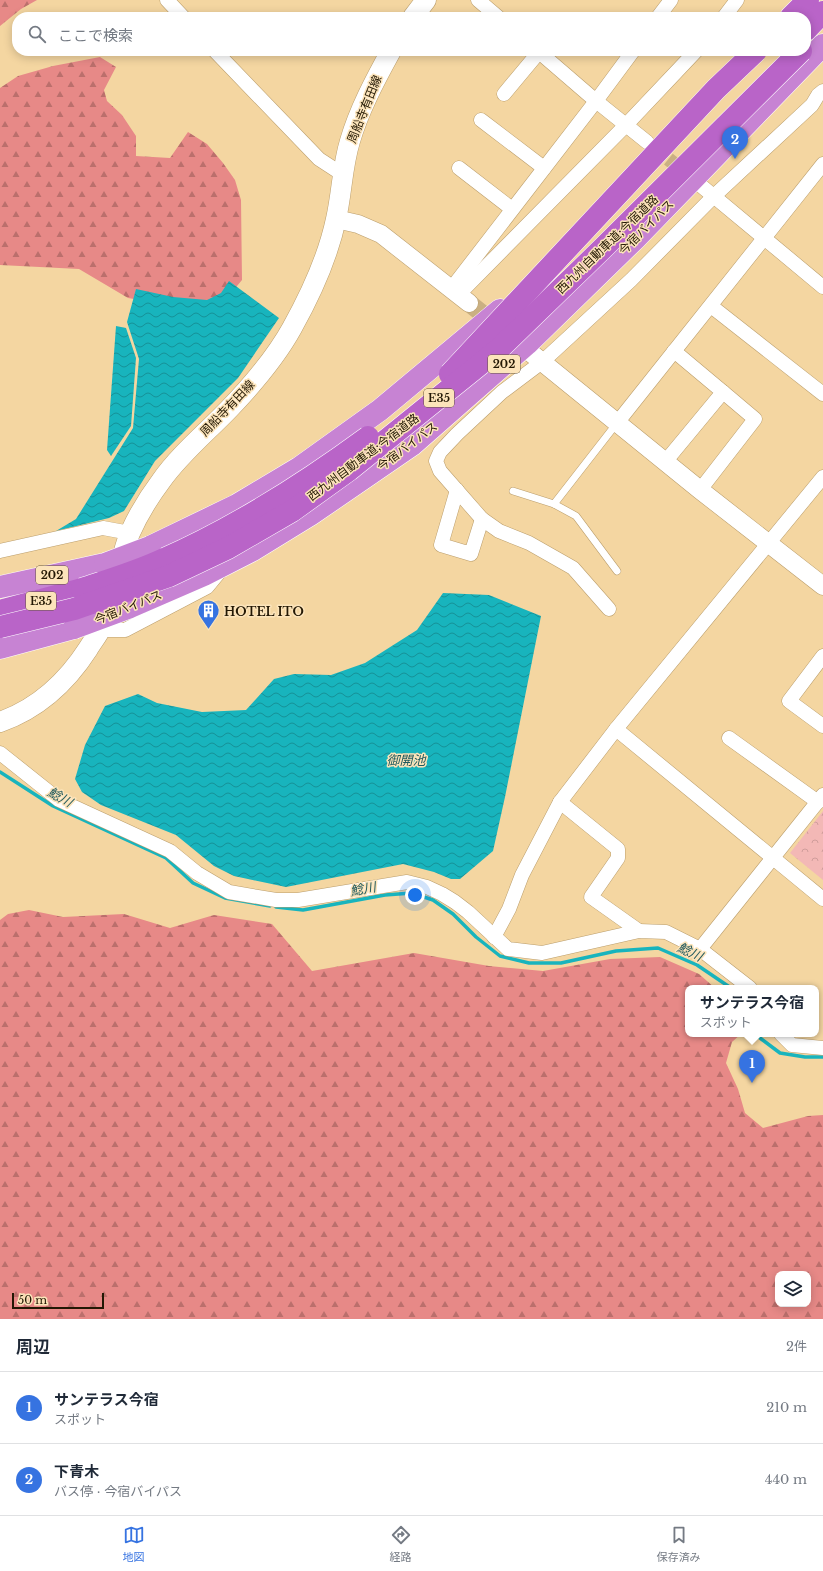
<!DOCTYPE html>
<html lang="ja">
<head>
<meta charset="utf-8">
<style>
	:root { --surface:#fff; --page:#f6f6f7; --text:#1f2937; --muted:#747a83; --line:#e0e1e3; --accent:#3673e1 }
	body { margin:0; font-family:"Libre Baskerville","Noto Sans JP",serif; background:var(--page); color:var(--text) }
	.controls { position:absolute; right:12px; bottom:12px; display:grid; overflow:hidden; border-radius:8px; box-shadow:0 2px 10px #0003 }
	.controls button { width:36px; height:36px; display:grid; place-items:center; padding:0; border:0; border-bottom:1px solid var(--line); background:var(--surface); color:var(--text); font:20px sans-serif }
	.scale { position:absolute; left:12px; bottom:10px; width:92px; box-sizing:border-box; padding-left:4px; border:2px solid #231804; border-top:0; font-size:11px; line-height:14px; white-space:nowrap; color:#231804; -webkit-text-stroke:3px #fce4ba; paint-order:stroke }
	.you { position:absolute; left:415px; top:895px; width:14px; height:14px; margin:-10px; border:3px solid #fff; border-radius:50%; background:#1a73e8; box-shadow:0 0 0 6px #1a73e833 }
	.badge { display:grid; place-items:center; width:26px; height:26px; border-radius:50%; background:var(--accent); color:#fff; font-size:13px; font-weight:700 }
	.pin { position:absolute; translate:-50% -33px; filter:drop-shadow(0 1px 2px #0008) }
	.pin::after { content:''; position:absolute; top:21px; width:14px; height:12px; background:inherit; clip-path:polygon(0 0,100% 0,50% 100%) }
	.popup { position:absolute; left:685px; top:985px; width:134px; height:52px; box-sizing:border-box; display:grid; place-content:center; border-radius:8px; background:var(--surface); filter:drop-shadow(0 1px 3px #0005); font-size:13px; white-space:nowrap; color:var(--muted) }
	.popup b { font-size:15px; color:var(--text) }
	.popup::after { content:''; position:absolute; left:50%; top:100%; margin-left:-8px; border:8px solid transparent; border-top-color:var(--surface) }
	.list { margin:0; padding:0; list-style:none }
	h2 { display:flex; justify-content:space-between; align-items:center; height:52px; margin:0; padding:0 16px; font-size:17px }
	h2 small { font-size:13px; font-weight:400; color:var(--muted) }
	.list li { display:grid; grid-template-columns:26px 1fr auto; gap:12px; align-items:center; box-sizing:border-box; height:72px; padding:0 16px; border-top:1px solid var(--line) }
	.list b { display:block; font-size:15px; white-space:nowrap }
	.list p { margin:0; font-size:13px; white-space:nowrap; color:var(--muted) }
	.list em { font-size:13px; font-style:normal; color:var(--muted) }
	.icon { flex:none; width:22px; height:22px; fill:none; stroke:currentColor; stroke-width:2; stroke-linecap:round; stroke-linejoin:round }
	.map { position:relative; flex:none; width:823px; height:1319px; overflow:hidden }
	.search { position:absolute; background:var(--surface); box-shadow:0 2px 10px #0003; left:12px; right:12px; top:12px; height:44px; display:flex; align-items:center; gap:10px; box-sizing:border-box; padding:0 14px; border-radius:16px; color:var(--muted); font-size:15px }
	.sheet { height:196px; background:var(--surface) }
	nav { display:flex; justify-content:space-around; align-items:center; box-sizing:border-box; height:56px; border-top:1px solid var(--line); background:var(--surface); font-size:11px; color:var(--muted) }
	nav a { display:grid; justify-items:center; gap:2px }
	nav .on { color:var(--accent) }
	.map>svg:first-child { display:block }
	.forest { fill:url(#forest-firs); fill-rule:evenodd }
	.park { fill:url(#park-crowns) }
	.water { fill:url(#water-waves) }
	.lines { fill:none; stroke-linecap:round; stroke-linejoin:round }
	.stream { stroke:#18b4bd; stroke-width:3.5 }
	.minor-tunnel { stroke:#cab082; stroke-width:14; stroke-dasharray:14 7; stroke-linecap:butt }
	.tertiary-tunnel { stroke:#cab082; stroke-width:18; stroke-dasharray:18 9; stroke-linecap:butt }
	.service-casing { stroke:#bb9e6c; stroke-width:8 }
	.minor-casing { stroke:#bb9e6c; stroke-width:15 }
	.tertiary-casing { stroke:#bb9e6c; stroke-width:19 }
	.secondary-casing { stroke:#bb9e6c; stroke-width:21 }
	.trunk-casing { stroke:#fff; stroke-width:23 }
	.motorway-casing { stroke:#fff; stroke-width:23 }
	.service { stroke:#fff; stroke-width:7 }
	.minor { stroke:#fff; stroke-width:14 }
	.tertiary { stroke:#fff; stroke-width:18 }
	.secondary { stroke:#fff; stroke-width:20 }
	.trunk { stroke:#c783d3; stroke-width:22 }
	.motorway { stroke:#b964c8; stroke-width:22 }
	.trunk-bridge-casing { stroke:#fff; stroke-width:23; stroke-linecap:butt }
	.motorway-bridge-casing { stroke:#fff; stroke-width:23; stroke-linecap:butt }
	.trunk-bridge { stroke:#c783d3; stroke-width:22 }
	.motorway-bridge { stroke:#b964c8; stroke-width:22 }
	.labels { text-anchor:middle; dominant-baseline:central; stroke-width:3; stroke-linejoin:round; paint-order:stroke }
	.shield { fill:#fce4ba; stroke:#64553b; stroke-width:1 }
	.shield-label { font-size:11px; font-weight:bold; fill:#231804 }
	.street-label { font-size:12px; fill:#231804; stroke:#fce4ba }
	.poi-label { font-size:12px; font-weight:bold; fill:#231804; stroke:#fce4ba; text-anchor:start }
	.water-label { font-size:13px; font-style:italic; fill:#225a5e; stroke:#fce4ba }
</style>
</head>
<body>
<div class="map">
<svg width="823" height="1319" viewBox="0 0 823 1319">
	<defs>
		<pattern id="forest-firs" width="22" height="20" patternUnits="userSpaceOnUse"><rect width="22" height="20" fill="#e78987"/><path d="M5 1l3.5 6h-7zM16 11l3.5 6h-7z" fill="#bb6f6c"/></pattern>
		<pattern id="park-crowns" width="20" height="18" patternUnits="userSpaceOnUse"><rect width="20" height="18" fill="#f3b8b6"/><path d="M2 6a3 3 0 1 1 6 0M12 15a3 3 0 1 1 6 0" fill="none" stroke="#d09d9b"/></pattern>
		<pattern id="water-waves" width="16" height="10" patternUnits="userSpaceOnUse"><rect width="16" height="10" fill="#18b4bd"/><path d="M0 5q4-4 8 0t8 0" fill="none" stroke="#159197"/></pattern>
	</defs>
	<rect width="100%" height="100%" fill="#f4d6a1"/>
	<g class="forest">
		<polygon points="0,0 37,0 21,9 0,26"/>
		<polygon points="100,57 116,67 104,90 107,101 122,115 136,136 136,156 170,158 188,132 207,144 223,163 235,180 241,200 242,280 227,298 170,305 128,298 79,269 0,265 0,88 18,76 53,66"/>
		<path d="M29 910 63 917 124 914 170 928 214 915 272 924 312 971 414 953 489 966 543 971 610 959 660 957 699 974 715 988H688V1034H741L732 1042 726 1063 738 1089 745 1113 763 1128 808 1116 823 1115V1319H0V920L8 914ZM778 1274H808V1304H778Z"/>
	</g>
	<polygon class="park" points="823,811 823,880 790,853"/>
	<g class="water">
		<polygon points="229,281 279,318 238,378 155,461 124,511 109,518 56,531 76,519 133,428 139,359 127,322 136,289 173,297 207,300 221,293"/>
		<polygon points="116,326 126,328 136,358 131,426 111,456 107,450"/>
		<polygon points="443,593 489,595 541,616 505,797 493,851 460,879 451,879 434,872 403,864 286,887 234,876 214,866 176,835 101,805 82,792 75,779 85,745 105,706 138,694 157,703 202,712 246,710 274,679 294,674 331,675 365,663 417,630"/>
	</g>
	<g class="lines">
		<g class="stream">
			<polyline points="0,772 53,806 166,858 193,883 225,898 270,906"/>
			<polyline points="276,907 303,910 385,895 412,893 433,900 453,914 476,937 500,956 529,963 561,963 616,951 658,948 697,965 731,988"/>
			<polyline points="758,1034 760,1038 780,1053 805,1057 823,1057"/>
		</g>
		<polyline class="minor-tunnel" points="652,146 687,174"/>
		<polyline class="tertiary-tunnel" points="469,303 500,328"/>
		<defs>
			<g id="service">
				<polyline points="513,491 554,504 576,516 617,571"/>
				<polyline points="554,504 617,423"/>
			</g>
			<g id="minor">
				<polyline points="167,0 183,17"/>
				<polyline points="478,0 498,17"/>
				<polyline points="658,17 671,0"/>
				<polyline points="724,17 737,0"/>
				<polyline points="215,51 319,159 342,174"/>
				<polyline points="538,51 596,101 647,142"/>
				<polyline points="504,94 539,52"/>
				<polyline points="481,120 544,168"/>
				<polyline points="459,168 512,209"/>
				<polyline points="699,184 823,287"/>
				<polyline points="451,289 596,101 633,51"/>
				<polyline points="458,295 626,125 696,51"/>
				<polyline points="711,306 823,394"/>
				<polyline points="617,423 823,164"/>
				<polyline points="665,462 723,392 674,351"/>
				<polyline points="457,490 441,545 471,554 482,519"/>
				<polyline points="700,490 755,419 723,392"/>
				<polyline points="0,551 103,528 130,533"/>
				<polyline points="609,609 573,568 529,543 499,531 482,519 440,471 436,461 440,452 457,434 502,392 542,362 631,280 714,196 812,105 818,95 823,91"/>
				<polyline points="100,630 125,630 207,587 221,570"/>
				<polyline points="823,656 789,701 823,726"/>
				<polyline points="616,729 823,899"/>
				<polyline points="729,738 818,802"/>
				<polyline points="0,753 59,800 170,851 197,873 229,892 276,900 298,900 407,882 427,887 442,894 455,902 468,912 508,949 542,953 639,931 666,932 700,949 750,988"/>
				<polyline points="560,802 618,849 618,858 591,897 639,931"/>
				<polyline points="494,937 509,909 522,875 560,802 616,729 823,477"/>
				<polyline points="700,949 823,795"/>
				<polyline points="781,1034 792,1045 823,1048"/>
			</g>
			<g id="tertiary">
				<polyline points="336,219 358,224 381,234 469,303"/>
				<polyline points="531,353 700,490 823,586"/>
			</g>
			<g id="secondary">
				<polyline points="413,17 426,0"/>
				<path d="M119 570C122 558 125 545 130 533 138 515 149 497 161 481 180 454 207 432 229 409 253 384 276 357 292 328 311 294 328 257 336 219 342 193 342 167 350 141 359 110 375 80 391 51"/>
				<path d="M0 722C37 709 66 683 88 649 92 642 98 635 101 628 104 621 106 612 108 605"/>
			</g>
			<g id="trunk">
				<polyline points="150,547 237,505 299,468 380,410 500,310"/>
				<polyline points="0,587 105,564"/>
				<polyline points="128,608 204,575 253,550 310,515 412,445 527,344 636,238 823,45"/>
				<polyline points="0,648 74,628"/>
			</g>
			<g id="motorway">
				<polyline points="791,17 808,0"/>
				<polyline points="806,30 823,12"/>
				<polyline points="0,611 82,589"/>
			</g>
		</defs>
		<use href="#service" class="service-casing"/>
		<use href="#minor" class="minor-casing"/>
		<use href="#tertiary" class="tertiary-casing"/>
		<use href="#secondary" class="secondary-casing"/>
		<use href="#trunk" class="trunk-casing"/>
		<use href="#motorway" class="motorway-casing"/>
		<use href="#service" class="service"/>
		<use href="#minor" class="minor"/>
		<use href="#tertiary" class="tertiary"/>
		<use href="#secondary" class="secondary"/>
		<use href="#trunk" class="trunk"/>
		<use href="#motorway" class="motorway"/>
		<defs>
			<g id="trunk-bridge">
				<polyline points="105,564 150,547"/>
				<polyline points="74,628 128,608"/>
			</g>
			<g id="motorway-bridge">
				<polyline points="450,374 716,89 756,51"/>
				<path d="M82 589C109 580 136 572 162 560 235 528 304 484 368 437"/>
				<polyline points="0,627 74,609 169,576 228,548 292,511 349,470 499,349 603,248 801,51"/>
			</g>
		</defs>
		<use href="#trunk-bridge" class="trunk-bridge-casing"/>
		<use href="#motorway-bridge" class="motorway-bridge-casing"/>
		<use href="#trunk-bridge" class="trunk-bridge"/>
		<use href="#motorway-bridge" class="motorway-bridge"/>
	</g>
	<defs>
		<symbol id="building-pin" viewBox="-11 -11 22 30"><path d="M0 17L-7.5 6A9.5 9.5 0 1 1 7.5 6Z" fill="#3673e1" stroke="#fce4ba"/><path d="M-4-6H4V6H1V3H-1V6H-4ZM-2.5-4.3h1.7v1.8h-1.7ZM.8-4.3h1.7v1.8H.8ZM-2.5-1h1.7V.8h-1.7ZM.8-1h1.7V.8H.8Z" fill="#fff"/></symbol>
	</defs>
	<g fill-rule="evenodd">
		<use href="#building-pin" x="196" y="598" width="25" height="34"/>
	</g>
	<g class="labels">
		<g class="shield">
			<rect x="488" y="355" width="32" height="18" rx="3"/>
			<rect x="424" y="389" width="30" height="18" rx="3"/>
			<rect x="36" y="566" width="32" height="18" rx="3"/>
			<rect x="26" y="592" width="30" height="18" rx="3"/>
		</g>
		<g class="shield-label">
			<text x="504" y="364">202</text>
			<text x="439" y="398">E35</text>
			<text x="52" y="575">202</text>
			<text x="41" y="601">E35</text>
		</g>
		<g class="street-label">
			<text transform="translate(364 109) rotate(-68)">周船寺有田線</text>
			<text transform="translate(646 227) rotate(-45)">今宿バイパス</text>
			<text transform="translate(607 244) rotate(-44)">西九州自動車道;今宿道路</text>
			<text transform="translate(227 408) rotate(-46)">周船寺有田線</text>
			<text transform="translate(407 446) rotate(-37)">今宿バイパス</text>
			<text transform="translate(363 457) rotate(-37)">西九州自動車道;今宿道路</text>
			<text transform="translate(128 607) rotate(-22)">今宿バイパス</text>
		</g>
		<g class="poi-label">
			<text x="224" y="611">HOTEL ITO</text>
		</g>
		<g class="water-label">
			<text x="406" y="760">御開池</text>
			<text transform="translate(60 797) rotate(29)">鯰川</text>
			<text transform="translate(363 889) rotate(-10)">鯰川</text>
			<text transform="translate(690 952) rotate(25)">鯰川</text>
		</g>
	</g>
</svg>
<div class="controls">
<button><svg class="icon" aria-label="layers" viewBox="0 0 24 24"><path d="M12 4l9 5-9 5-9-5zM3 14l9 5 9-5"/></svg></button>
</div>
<div class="scale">50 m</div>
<div class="you"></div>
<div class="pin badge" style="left:752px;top:1083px">1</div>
<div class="popup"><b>サンテラス今宿</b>スポット</div>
<div class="pin badge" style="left:735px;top:159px">2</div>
<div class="search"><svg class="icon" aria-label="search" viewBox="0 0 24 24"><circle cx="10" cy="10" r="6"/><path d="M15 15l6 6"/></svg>ここで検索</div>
</div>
<section class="sheet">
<h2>周辺<small>2件</small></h2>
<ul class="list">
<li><span class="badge">1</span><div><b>サンテラス今宿</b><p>スポット</p></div><em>210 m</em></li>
<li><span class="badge">2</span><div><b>下青木</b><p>バス停 · 今宿バイパス</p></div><em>440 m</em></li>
</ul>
</section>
<nav>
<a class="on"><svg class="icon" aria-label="map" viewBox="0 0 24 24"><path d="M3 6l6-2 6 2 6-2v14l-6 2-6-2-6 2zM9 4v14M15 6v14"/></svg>地図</a>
<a><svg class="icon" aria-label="directions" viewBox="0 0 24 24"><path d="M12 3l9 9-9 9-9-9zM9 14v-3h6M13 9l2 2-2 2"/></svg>経路</a>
<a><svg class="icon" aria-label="saved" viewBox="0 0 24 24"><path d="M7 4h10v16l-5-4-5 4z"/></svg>保存済み</a>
</nav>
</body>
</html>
